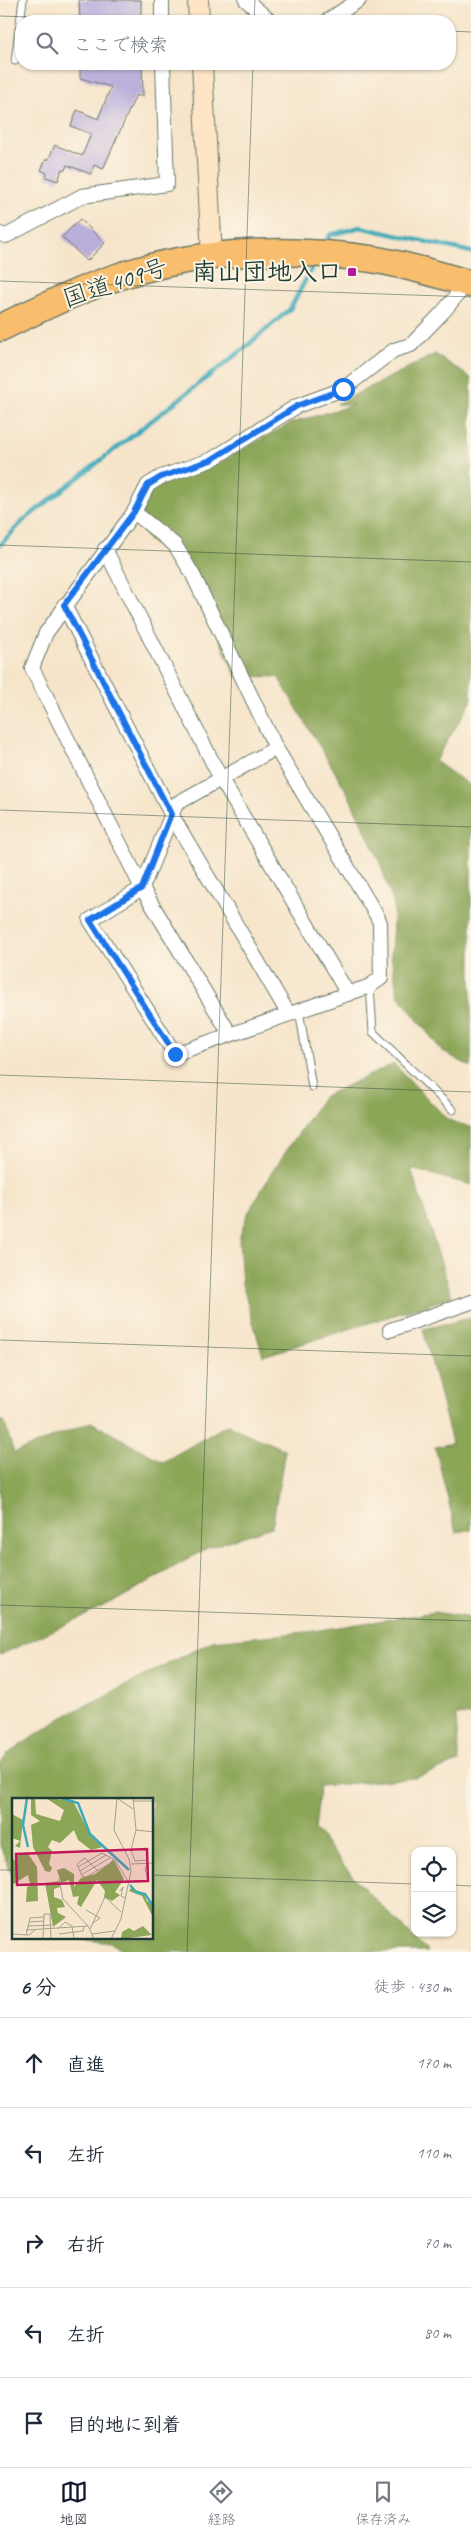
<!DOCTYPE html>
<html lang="ja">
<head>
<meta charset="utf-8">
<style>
	:root { --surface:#fff; --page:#f6f6f7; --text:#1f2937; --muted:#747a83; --line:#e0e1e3; --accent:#111827 }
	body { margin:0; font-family:Caveat,"Klee One",sans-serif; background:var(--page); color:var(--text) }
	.controls { position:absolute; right:15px; bottom:15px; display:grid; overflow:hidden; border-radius:10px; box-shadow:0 1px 4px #0004 }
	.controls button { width:45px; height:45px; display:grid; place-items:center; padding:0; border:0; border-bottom:1px solid var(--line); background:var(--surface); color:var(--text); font:25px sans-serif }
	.stop { position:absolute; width:15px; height:15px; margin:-11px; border:4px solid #1a73e8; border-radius:50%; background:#fff }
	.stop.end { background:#1a73e8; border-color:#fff; box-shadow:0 1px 5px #0008 }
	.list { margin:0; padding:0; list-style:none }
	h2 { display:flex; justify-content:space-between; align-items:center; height:65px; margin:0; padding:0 20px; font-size:21px }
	h2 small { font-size:16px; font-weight:400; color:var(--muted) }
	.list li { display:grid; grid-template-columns:32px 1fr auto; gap:15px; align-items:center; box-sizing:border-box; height:90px; padding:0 20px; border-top:1px solid var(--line) }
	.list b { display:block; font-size:19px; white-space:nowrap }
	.list em { font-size:16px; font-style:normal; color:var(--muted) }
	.icon { flex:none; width:28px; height:28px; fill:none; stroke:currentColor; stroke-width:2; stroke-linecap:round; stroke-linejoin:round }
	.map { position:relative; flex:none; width:471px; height:1952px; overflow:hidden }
	.search { position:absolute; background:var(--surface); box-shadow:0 1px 4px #0004; left:15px; right:15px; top:15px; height:55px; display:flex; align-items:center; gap:12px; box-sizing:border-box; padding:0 18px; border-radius:20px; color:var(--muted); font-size:19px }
	.sheet { height:515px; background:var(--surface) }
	nav { display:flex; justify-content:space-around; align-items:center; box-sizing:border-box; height:70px; border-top:1px solid var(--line); background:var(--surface); font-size:14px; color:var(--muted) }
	nav a { display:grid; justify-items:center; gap:2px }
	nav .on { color:var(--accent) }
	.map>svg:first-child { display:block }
	.forest { fill:#8ca658; stroke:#567246 }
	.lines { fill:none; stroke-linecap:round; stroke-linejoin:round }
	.stream { stroke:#3dabbb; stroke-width:4.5 }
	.building { fill:#baaeda }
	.lane-casing { stroke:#6a7869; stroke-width:9 }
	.street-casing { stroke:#6a7869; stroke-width:16 }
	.secondary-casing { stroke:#6a7869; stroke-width:22 }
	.highway-casing { stroke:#6a7869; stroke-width:29 }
	.lane { stroke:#fff; stroke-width:7 }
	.street { stroke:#fff; stroke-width:14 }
	.secondary { stroke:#fde5c5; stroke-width:20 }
	.highway { stroke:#f9be6d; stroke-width:26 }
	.route { stroke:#1a73e8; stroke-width:6 }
	.ticks { fill:none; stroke:#1f3d34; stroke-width:1; stroke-opacity:0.45 }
	.poi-dot { fill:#b5179e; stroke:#fcf5e5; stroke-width:2 }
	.labels { text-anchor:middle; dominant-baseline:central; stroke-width:4; stroke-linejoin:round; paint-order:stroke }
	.poi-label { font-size:25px; font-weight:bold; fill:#1f3d34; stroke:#fcf5e5; text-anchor:end }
	.street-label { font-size:25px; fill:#1f3d34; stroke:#fcf5e5 }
	.inset-river { fill:none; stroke:#3dabbb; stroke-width:2.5 }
	.inset-road { fill:none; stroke:#a0a28f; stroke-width:1 }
	.view { fill:#c2185b; fill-opacity:0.15; stroke:#c2185b; stroke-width:2.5 }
	.inset-edge { fill:none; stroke:#1f3d34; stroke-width:2.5 }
</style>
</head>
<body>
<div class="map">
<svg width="471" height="1952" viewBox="0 0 471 1952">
	<rect width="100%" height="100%" fill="#fcf5e5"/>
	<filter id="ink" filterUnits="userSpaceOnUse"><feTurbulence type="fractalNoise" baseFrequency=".02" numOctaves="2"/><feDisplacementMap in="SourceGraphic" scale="10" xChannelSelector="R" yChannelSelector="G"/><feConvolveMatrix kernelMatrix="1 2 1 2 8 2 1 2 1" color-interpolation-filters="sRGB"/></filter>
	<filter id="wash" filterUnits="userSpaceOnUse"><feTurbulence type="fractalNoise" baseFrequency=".0096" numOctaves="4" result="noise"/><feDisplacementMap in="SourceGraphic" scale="20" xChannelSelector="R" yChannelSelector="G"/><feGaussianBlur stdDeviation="1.12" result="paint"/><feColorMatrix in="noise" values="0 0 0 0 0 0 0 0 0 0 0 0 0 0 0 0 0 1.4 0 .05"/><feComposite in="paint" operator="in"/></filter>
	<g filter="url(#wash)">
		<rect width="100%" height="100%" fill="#f6e5cb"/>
		<g class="forest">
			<polygon points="435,354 471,378 471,702 435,761 471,786 471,1067 442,1051 398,995 391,956 394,905 379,860 347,792 278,677 236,676 185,565 149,541 131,513 146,492 186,472 220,462 291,423 353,405 337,404"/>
			<polygon points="394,1064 448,1120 471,1127 471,1185 411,1169 452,1297 263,1356 242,1284 239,1239 247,1215 272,1172 324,1096"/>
			<polygon points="471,1318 471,1530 456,1532 435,1447 452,1443 423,1329"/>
			<polygon points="0,1421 4,1421 14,1453 91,1422 163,1462 227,1425 285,1450 272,1527 207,1548 112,1603 0,1655"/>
			<polygon points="435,1612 471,1618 471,1716 456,1715 459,1762 415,1778 320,1786 315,1830 357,1881 428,1952 128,1952 112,1943 71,1938 152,1938 152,1800 14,1800 14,1880 0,1846 0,1764 9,1753 61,1718 213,1641 307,1632"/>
		</g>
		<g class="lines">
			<g class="stream">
				<polyline points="323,246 330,235 360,227 471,252"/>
				<polyline points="0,545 24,520 241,351 290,309 315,262"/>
			</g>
		</g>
		<g id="blocks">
			<g class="building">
				<polygon points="79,0 141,0 141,21 80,21"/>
				<polygon points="80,64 142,64 143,97 136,95 103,169 94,165 91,174 67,165 65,170 62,169 58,181 46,177 47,173 41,170 46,159 48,160 55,145 82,156 91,134 71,126 77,110 98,119 111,87 80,78"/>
				<polygon points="80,219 105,243 87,261 62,237"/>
			</g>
		</g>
	</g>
	<g filter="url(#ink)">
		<use href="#blocks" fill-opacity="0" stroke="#6a7869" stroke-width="1"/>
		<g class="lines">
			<defs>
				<g id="lane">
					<polyline points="15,61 23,0"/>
					<polyline points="370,986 373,1032 453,1110"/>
					<polyline points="299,1010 312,1087"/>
				</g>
				<g id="street">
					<polyline points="246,0 270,21"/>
					<polyline points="162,21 162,0"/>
					<polyline points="327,21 359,0"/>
					<polyline points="0,234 6,236 82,196 167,184 163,64"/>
					<polyline points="134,512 175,545 193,575 276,748 377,916 380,923 381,978 370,986 175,1054 90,920 142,888 176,804 276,748"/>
					<polyline points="105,549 221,779 348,994"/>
					<polyline points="64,605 171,814 288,1013"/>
					<polyline points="230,1034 142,888 32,668 46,633 134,512 148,485 161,477 211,460 297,406 343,389 394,350 411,345 443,312 467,283"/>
					<polyline points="390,1330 471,1302"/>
				</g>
				<g id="secondary">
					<polyline points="198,0 199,21"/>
					<polyline points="202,64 212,257"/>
				</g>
				<path id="highway" d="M0 328C41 308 82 288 126 274 204 250 291 247 371 259 404 264 439 275 471 284"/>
			</defs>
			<use href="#lane" class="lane-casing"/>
			<use href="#street" class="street-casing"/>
			<use href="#secondary" class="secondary-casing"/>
			<use href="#highway" class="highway-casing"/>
			<use href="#lane" class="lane"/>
			<use href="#street" class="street"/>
			<use href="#secondary" class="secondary"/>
			<use href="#highway" class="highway"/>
		</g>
	</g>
	<g class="lines" filter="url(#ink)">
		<polyline class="route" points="175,1054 90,920 142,888 171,814 64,605 134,512 148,485 161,477 211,460 297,406 343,389"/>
	</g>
	<path class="ticks" d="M0 16 157 21M254 21 255 0M450 31 471 32M0 281 471 297M0 545 471 562M0 810 471 827M0 1075 471 1092M0 1340 471 1356M0 1605 471 1621M0 1870H14M152 1875 415 1884M452 1885 471 1886M187 1952 253 64"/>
	<rect class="poi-dot" x="347" y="267" width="10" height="10" rx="2.5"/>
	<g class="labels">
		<g class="poi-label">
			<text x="342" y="272">南山団地入口</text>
		</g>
		<g class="street-label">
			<text transform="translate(115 283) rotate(-18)">国道409号</text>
		</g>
	</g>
	<g transform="translate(12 1798)">
		<rect width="141" height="141" fill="#f6e5cb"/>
		<path d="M19 0H23L24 16 48 23 52 12 34 0 61 3 77 34 91 49 79 52 66 42 62 32 48 45 40 42 36 49 40 53 37 66 40 70 38 74 33 73 21 49 19 27 28 23 19 17ZM0 16 11 22 8 50 3 48 8 43 0 40ZM15 54 25 69 26 103 14 104 15 89 21 86H18L16 77 0 87V59L4 65 5 58ZM102 62 112 81 103 94 108 97 100 103 92 99 93 93 85 82 69 109 65 106 67 98 61 99 57 82 49 85 45 72 52 70 62 76V89L69 80 83 76ZM47 83 48 89 42 91V99L50 102 53 109 45 110 46 115 54 119 41 129 33 85ZM119 90 132 95 135 103 141 106V119L130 98 117 93ZM131 128 140 137 109 141 110 134 117 130 122 133Z" fill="#8ca658"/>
		<path class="inset-river" d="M15 0 11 27 16 49M49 0 66 5 78 36 117 72M118 87 124 94 133 96 142 109"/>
		<path class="inset-road" d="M105 0 121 11M121 0 124 32 119 52 123 63 136 62 133 72 136 78M121 3H142M124 32 142 34M119 66 142 65M66 69 90 55 103 62 116 83M85 72 73 60 65 66 70 78 74 79 97 66 101 62M68 73 94 57M69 77 98 60M47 81 51 101 76 128M108 93 111 89 109 98 113 100M74 112 88 120 81 125M17 124 32 123M16 128 40 127M46 131 53 124 60 128 62 141M78 131 93 99 109 114M14 132 76 128 82 141M0 136 17 137 23 132M47 136 71 133 72 128M80 136 103 133M14 137 18 120 32 119M31 141 32 116H38L39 141M99 141 109 121 119 73 117 61 102 32 105 0"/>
		<path class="view" d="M135 51 136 83 5 87 4 56Z"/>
		<rect width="141" height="141" class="inset-edge"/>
	</g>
</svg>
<div class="controls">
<button><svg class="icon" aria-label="locate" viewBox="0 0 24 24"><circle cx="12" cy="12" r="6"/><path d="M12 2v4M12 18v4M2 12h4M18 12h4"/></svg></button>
<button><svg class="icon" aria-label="layers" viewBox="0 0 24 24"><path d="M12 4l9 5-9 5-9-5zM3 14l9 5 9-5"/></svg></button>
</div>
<div class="stop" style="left:343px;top:389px"></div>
<div class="stop end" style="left:175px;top:1054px"></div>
<div class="search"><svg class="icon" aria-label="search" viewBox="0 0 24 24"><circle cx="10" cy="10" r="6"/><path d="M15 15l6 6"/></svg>ここで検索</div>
</div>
<section class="sheet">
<h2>6 分<small>徒歩 · 430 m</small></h2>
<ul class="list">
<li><svg class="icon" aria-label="ahead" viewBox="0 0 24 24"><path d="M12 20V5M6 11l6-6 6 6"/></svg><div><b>直進</b></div><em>170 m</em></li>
<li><svg class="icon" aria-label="left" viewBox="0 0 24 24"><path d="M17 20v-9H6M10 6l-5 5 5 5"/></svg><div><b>左折</b></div><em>110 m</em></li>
<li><svg class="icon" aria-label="right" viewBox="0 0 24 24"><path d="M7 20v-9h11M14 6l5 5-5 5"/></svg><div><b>右折</b></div><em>70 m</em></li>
<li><svg class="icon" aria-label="left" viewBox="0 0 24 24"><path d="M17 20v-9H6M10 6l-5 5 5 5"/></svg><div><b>左折</b></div><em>80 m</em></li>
<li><svg class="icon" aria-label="arrive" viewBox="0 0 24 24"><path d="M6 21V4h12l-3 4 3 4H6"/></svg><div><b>目的地に到着</b></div></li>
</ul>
</section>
<nav>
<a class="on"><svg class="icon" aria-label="map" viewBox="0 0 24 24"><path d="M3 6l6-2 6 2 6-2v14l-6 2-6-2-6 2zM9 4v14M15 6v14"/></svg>地図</a>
<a><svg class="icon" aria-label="directions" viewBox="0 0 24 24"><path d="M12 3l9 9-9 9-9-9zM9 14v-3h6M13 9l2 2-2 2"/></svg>経路</a>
<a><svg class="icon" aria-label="saved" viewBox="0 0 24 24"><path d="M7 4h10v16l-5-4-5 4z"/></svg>保存済み</a>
</nav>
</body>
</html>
